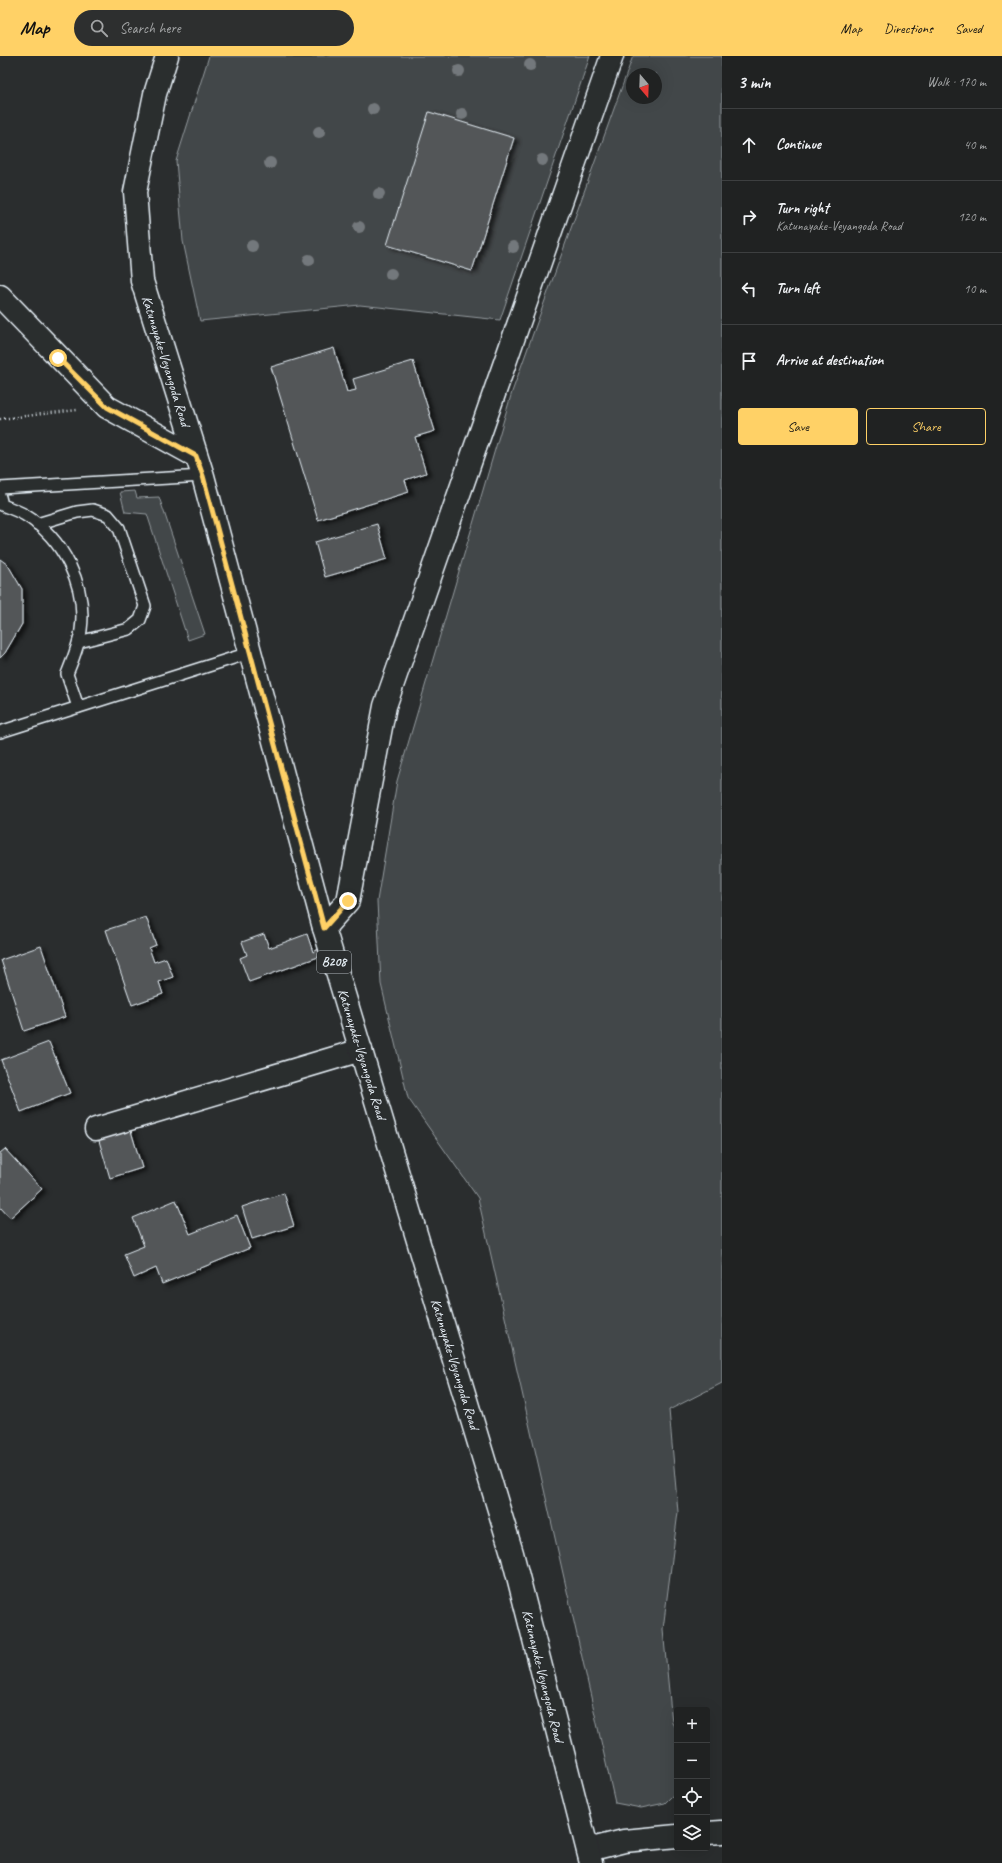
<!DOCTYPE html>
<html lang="en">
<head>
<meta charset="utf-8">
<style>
	:root { --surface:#202222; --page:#2d2f2f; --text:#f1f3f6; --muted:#a2a4a5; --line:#3d3f40; --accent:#ffd166 }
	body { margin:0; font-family:Caveat,sans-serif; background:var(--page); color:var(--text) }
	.controls { position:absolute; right:12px; bottom:12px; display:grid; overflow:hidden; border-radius:4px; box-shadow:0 4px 16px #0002 }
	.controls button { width:36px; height:36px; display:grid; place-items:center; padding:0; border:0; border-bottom:1px solid var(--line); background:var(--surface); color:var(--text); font:20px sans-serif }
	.compass { position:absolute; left:626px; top:12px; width:36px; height:36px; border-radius:50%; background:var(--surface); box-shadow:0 4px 16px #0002; rotate:161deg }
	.stop { position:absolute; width:12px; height:12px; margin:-9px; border:3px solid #ffd166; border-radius:50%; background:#fff }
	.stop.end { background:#ffd166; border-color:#fff; box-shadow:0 1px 4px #0008 }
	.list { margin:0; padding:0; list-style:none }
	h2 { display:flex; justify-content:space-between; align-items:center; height:52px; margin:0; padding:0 16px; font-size:17px }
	h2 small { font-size:13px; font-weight:400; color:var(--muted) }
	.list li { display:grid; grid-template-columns:26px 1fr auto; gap:12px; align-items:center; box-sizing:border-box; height:72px; padding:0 16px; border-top:1px solid var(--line) }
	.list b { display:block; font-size:15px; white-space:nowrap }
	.list p { margin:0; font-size:13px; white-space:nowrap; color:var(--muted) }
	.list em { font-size:13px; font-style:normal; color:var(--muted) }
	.actions { display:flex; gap:8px; padding:12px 16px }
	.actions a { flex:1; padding:9px 0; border:1px solid var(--accent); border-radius:4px; text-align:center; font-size:14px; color:var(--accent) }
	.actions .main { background:var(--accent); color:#111 }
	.icon { flex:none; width:22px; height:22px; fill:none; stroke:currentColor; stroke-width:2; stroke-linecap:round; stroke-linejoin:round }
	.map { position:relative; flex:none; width:722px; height:1807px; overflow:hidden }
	header { display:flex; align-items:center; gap:24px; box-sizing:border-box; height:56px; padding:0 20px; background:var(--accent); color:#111 }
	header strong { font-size:19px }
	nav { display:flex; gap:22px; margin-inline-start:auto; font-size:14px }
	.search { width:280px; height:36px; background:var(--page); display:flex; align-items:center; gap:10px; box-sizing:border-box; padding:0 14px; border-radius:22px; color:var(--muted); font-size:15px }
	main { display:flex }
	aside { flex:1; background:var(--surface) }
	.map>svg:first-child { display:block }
	.green { fill:#424648; stroke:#959ca0; fill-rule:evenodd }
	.building { fill:#535759; stroke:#e8f1f8; filter:url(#shadow) }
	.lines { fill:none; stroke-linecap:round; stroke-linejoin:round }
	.service-casing { stroke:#e8f1f8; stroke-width:14 }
	.minor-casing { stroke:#e8f1f8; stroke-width:25 }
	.primary-casing { stroke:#e8f1f8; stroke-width:25 }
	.path { stroke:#e8f1f8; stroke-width:2.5; stroke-dasharray:1 3; stroke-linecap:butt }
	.service { stroke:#2a2d2e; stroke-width:11 }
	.minor { stroke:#2a2d2e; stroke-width:22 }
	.primary { stroke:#2a2d2e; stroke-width:22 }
	.tree { fill:#73787b }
	.route { stroke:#ffd166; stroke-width:5 }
	.labels { text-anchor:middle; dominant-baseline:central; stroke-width:3; stroke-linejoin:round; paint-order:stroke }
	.shield { fill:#2a2d2e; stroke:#afb6bb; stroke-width:1 }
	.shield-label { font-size:13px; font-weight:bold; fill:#e8f1f8 }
	.street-label { font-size:14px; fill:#e8f1f8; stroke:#2a2d2e }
</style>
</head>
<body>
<header>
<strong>Map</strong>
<div class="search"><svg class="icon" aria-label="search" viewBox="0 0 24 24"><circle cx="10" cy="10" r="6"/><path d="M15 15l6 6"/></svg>Search here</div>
<nav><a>Map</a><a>Directions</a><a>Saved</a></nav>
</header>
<main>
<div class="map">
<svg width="722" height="1807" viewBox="0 0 722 1807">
	<defs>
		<filter id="shadow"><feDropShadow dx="4.5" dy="2.5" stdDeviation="2" flood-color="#0009"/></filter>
	</defs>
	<rect width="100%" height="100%" fill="#2a2d2e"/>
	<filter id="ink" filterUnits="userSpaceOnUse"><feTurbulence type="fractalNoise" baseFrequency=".025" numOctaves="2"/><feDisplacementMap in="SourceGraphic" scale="8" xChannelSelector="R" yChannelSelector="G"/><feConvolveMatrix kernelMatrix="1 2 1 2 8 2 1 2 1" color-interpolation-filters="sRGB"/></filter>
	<g filter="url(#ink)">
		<g class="green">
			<polygon points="209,0 590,0 500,264 360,249 200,265 183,185 176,105"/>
			<path d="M633 0H722V1327L669 1354 678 1456 663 1573 672 1667 677 1675V1735L665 1747 641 1752 615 1747 478 1142 408 1042 381 928 377 845 397 725 512 336ZM632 18H656V42H632Z"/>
			<polygon points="135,435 137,442 159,441 205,578 188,584 147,458 125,456 120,436"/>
		</g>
		<g class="building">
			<polygon points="429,56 514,82 472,215 387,189"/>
			<polygon points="334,292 347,336 356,334 353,323 413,305 435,375 415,381 426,417 405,424 409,436 318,464 271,311"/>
			<polygon points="377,468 387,503 325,521 315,486"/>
			<polygon points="0,503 8,509 22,533 22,568 5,597 0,602"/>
			<polygon points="146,861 156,889 149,892 154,906 166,902 173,921 159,926 163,938 132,949 106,874"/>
			<polygon points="264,878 269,892 307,878 313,896 319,893 321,900 249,926 240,902 247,899 242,886"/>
			<polygon points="41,890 65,961 24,975 1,904"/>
			<polygon points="49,986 70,1037 21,1056 1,1004"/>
			<polygon points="129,1068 142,1112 110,1122 97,1078"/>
			<polygon points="5,1093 42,1133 10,1162 0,1151 0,1097"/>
			<polygon points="284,1137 294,1170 252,1183 242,1151"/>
			<polygon points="176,1144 190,1178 237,1159 250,1192 162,1228 156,1212 134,1222 124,1198 144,1190 133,1162"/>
		</g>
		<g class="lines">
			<defs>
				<g id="service">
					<polyline points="0,432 203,420"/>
					<path d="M0 441 2 449C10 452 18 455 25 459 63 482 87 530 81 574 79 589 73 603 67 618L78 651"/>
					<polyline points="37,468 77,456 93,454 108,459 119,472 145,550 140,564 129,573 79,586"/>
					<polyline points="0,676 249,597"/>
				</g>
				<g id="minor">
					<polyline points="0,240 107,351 196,400"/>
					<polyline points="324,872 348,845 385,650 612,0"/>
					<polyline points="96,1073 361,994"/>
					<polyline points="707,1777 722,1776"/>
					<polyline points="588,1794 624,1785 677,1780"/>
				</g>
				<polyline id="primary" points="167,0 155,38 135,136 142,225 203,420 324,872 512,1497 591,1807"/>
			</defs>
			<use href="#service" class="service-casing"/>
			<use href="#minor" class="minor-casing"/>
			<use href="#primary" class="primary-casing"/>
			<polyline class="path" points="0,363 77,354"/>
			<use href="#service" class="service"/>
			<use href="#minor" class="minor"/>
			<use href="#primary" class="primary"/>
		</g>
		<g class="tree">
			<circle cx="530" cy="9" r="6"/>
			<circle cx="459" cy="15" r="6"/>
			<circle cx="373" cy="53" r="6"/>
			<circle cx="462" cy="58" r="6"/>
			<circle cx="319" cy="76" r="6"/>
			<circle cx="542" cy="104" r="6"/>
			<circle cx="270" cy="107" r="6"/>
			<circle cx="379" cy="138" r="6"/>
			<circle cx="359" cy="171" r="6"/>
			<circle cx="252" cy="190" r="6"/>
			<circle cx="513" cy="191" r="6"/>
			<circle cx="309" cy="204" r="6"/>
			<circle cx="391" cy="218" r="6"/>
		</g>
	</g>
	<g class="lines" filter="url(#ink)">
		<polyline class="route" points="58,302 107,351 196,400 203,420 324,872 348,845"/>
	</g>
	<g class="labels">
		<rect class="shield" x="317" y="895" width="34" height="22" rx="3"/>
		<g class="shield-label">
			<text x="334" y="906">B208</text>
		</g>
		<g class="street-label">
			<text transform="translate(166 305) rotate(73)">Katunayake-Veyangoda Road</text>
			<text transform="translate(362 998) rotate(73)">Katunayake-Veyangoda Road</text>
			<text transform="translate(455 1308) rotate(73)">Katunayake-Veyangoda Road</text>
			<text transform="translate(543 1620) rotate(76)">Katunayake-Veyangoda Road</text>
		</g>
	</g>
</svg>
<div class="controls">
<button>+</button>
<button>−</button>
<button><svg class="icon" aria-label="locate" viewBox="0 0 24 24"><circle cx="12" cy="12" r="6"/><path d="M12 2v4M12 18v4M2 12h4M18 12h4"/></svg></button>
<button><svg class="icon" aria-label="layers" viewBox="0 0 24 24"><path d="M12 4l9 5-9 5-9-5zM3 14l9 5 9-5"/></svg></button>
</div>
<svg class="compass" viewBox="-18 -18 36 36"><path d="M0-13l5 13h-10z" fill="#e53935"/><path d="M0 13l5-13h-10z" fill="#a2a4a5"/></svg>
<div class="stop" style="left:58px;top:302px"></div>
<div class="stop end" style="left:348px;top:845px"></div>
</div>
<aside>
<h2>3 min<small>Walk · 170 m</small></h2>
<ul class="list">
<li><svg class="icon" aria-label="ahead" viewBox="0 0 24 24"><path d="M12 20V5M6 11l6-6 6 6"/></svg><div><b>Continue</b></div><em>40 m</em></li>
<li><svg class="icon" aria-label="right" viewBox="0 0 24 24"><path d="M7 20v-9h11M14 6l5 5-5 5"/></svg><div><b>Turn right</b><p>Katunayake-Veyangoda Road</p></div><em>120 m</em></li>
<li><svg class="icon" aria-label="left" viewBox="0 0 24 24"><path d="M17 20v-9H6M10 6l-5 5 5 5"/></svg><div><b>Turn left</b></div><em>10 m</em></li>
<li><svg class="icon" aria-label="arrive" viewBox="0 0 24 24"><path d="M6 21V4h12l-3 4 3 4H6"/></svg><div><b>Arrive at destination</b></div></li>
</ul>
<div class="actions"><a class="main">Save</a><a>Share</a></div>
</aside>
</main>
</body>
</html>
